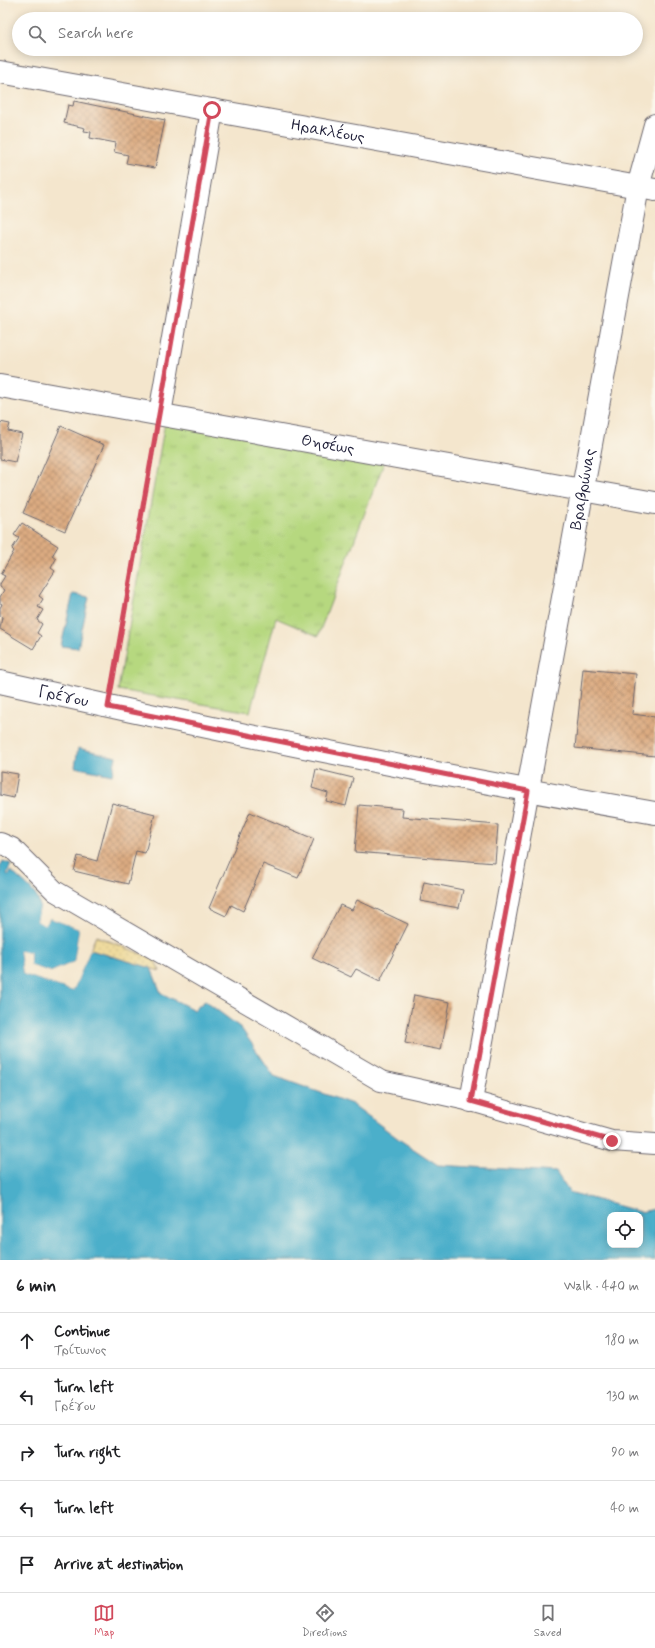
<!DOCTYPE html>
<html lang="en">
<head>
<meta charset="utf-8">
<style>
	:root { --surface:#fff; --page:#f6f6f6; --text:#202124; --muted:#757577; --line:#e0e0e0; --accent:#d1495b }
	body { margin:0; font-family:Mynerve,sans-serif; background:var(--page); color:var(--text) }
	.controls { position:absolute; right:12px; bottom:12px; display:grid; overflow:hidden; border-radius:8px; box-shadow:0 2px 10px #0003 }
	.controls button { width:36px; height:36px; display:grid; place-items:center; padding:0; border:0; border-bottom:1px solid var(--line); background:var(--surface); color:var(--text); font:20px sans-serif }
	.stop { position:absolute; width:12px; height:12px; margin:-9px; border:3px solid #d1495b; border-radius:50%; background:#fff }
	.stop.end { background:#d1495b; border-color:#fff; box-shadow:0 1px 4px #0008 }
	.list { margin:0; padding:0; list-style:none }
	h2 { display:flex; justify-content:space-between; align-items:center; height:52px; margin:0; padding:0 16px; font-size:17px }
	h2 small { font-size:13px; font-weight:400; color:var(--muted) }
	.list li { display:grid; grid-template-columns:26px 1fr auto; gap:12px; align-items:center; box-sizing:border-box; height:56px; padding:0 16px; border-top:1px solid var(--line) }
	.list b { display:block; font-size:15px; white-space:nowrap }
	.list p { margin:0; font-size:13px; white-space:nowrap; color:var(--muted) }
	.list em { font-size:13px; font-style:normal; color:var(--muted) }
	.icon { flex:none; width:22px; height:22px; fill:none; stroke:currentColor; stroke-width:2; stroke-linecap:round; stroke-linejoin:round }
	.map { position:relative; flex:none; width:655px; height:1260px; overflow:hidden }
	.search { position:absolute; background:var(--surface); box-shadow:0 2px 10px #0003; left:12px; right:12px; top:12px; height:44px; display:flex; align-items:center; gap:10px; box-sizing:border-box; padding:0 14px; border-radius:22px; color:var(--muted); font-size:15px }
	.sheet { height:332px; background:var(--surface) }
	nav { display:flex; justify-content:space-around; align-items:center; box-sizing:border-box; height:56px; border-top:1px solid var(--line); background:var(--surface); font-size:11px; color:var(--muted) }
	nav a { display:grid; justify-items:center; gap:2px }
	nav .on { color:var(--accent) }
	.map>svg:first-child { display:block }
	.grass { fill:url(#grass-tufts); stroke:#6c7d5d }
	.sand { fill:url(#sand-dots); stroke:#887e6c }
	.water { fill:#4bafca; stroke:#366882; fill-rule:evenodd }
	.pier { fill:#f4e6cd }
	.building { fill:url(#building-cross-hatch) }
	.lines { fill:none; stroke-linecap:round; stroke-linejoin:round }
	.pedestrian-casing { stroke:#6c676e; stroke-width:22 }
	.minor-casing { stroke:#6c676e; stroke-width:24 }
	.secondary-casing { stroke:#6c676e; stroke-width:24 }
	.path { stroke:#6c676e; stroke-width:2.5; stroke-dasharray:1 3; stroke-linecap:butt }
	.pedestrian { stroke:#fff; stroke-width:20 }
	.minor { stroke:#fff; stroke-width:22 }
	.secondary { stroke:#fff; stroke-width:22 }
	.route { stroke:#d1495b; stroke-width:5 }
	.labels { text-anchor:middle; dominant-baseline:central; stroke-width:4; stroke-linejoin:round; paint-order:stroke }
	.street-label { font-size:16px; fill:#22223b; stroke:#fbf7ec }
</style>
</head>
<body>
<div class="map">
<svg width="655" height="1260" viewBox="0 0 655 1260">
	<defs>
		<pattern id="grass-tufts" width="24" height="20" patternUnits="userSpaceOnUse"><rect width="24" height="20" fill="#b6d87f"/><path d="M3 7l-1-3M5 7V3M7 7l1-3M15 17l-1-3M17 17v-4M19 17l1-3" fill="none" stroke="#9cb96f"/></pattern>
		<pattern id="sand-dots" width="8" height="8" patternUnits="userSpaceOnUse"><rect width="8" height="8" fill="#eeda9e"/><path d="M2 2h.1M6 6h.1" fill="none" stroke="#ccbb89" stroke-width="1.8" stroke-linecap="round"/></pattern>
		<pattern id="building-cross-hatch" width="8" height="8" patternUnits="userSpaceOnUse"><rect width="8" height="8" fill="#dcab81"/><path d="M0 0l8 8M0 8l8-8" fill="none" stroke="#b28b6b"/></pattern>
	</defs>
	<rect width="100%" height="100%" fill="#fbf7ec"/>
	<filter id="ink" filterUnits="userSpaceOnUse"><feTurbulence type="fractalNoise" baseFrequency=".025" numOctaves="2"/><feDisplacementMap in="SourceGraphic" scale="8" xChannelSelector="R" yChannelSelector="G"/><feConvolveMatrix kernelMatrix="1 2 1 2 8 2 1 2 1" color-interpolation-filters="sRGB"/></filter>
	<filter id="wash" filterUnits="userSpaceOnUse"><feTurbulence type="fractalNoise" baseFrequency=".012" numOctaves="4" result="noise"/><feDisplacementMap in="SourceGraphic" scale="16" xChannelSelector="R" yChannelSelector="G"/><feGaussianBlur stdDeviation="0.9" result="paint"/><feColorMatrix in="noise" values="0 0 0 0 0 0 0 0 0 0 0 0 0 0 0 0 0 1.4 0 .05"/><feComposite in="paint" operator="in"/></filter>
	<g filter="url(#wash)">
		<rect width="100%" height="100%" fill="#f4e6cd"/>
		<polygon class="grass" points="165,422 385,460 318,636 276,618 250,712 118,690"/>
		<polygon class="sand" points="96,936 157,960 156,963 160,971 90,950"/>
		<g class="water">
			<polygon points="73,594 89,597 78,648 61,646"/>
			<polygon points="78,748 116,757 112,775 75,767"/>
			<path d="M3 861 11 864 7 874 9 875 11 871C20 880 35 890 39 902 41 908 38 915 37 921L45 925 50 918 79 929 74 962 51 972 32 966 30 964V952L20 951 23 974 73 991 90 950 151 968 161 993 194 1010 205 1001 241 1028 274 1076 352 1104 400 1140 438 1165 556 1172 569 1192 640 1212 655 1209V1260H0V867ZM610 1215H640V1245H610Z"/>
		</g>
		<polygon class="pier" points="40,907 42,908 39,920 44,923 50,916 81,928 76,963 51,974 31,968 28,965 28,953 23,953 25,972 72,988 88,949 91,948 73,991 23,974 20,951 30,952 30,964 32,966 51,972 74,962 79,929 50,918 45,926 37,921"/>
		<g id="blocks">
			<g class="building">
				<polygon points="74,101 165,120 155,168 126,163 128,155 114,152 116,143 90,138 91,132 84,131 85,128 64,123 68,105 73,106"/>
				<polygon points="0,422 10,424 8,431 22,434 15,462 0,459"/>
				<polygon points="61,426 104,445 65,531 23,513"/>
				<polygon points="22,523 58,546 52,556 56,559 51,568 55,571 39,596 43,599 38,607 43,610 37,620 42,624 37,633 41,636 33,649 0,629 2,617 0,616 0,608 2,604 0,603 0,597 4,590 0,587 0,584 5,576 1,574 14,551 12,549 19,538 14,535"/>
				<polygon points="583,669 636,674 632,714 655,717 655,756 575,748"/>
				<polygon points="316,769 353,778 346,806 326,801 328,793 312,788"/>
				<polygon points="0,771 18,774 14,798 0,795"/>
				<polygon points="112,803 155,814 145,853 136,851 128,884 74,871 78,856 97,861"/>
				<polygon points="359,805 403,809 402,817 498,825 495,863 355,852"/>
				<polygon points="250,812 314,839 298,878 263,864 243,911 231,905 226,916 209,908"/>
				<polygon points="424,882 463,890 459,908 420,901"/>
				<polygon points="357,900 408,924 380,981 356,969 351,977 312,958 340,905 352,910"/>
				<polygon points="414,995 450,1002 441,1050 405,1043"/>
			</g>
		</g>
	</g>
	<g filter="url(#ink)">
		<use href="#blocks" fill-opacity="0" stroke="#6c676e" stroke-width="1"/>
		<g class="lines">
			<defs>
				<polyline id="pedestrian" points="0,843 12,848 55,891 381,1081 471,1101 612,1141 655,1144"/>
				<g id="minor">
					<path id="s1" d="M0 386 655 503"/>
					<polyline points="160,414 212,110"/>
					<path id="s2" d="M471 1101 638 187"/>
				</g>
				<g id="secondary">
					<path id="s3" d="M0 72 655 190"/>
					<polyline points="638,187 655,125"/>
					<path id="s4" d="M0 682C217 731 436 775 655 813"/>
				</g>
			</defs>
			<use href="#pedestrian" class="pedestrian-casing"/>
			<use href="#minor" class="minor-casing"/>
			<use href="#secondary" class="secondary-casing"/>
			<polyline class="path" points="112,684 156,435"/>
			<use href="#pedestrian" class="pedestrian"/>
			<use href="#minor" class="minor"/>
			<use href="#secondary" class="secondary"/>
		</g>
	</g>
	<g class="lines" filter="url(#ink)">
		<polyline class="route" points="212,110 108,707 528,791 471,1101 612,1141"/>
	</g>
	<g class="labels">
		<g class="street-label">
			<text stroke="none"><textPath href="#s3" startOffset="333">Ηρακλέους</textPath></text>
			<text stroke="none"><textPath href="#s1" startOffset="333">Θησέως</textPath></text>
			<text stroke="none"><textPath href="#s2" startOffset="622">Βραβρώνας</textPath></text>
			<text stroke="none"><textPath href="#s4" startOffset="65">Γρέγου</textPath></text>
		</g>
	</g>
</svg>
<div class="controls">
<button><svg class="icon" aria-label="locate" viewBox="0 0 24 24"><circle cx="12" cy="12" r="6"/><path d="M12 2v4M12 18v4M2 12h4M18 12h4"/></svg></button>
</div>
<div class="stop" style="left:212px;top:110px"></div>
<div class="stop end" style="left:612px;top:1141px"></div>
<div class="search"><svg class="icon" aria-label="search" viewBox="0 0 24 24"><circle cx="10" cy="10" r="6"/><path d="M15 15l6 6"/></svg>Search here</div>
</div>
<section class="sheet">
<h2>6 min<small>Walk · 440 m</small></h2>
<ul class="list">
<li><svg class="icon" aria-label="ahead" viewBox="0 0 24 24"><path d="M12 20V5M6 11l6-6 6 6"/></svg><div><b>Continue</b><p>Τρίτωνος</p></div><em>180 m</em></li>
<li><svg class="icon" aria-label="left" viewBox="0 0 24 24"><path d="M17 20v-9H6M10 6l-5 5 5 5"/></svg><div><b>Turn left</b><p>Γρέγου</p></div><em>130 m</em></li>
<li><svg class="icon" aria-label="right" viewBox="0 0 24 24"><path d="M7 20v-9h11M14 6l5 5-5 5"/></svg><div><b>Turn right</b></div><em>90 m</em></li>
<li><svg class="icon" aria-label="left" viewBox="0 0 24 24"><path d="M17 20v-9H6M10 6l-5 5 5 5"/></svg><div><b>Turn left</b></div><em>40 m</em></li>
<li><svg class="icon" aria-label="arrive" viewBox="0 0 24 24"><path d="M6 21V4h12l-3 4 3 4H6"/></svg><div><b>Arrive at destination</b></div></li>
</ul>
</section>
<nav>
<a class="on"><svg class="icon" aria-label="map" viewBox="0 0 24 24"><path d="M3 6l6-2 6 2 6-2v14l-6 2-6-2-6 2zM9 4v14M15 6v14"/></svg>Map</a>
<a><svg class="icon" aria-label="directions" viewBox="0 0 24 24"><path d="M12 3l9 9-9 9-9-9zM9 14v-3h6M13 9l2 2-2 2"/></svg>Directions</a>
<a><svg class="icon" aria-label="saved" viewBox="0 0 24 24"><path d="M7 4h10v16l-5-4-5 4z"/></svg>Saved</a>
</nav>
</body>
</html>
